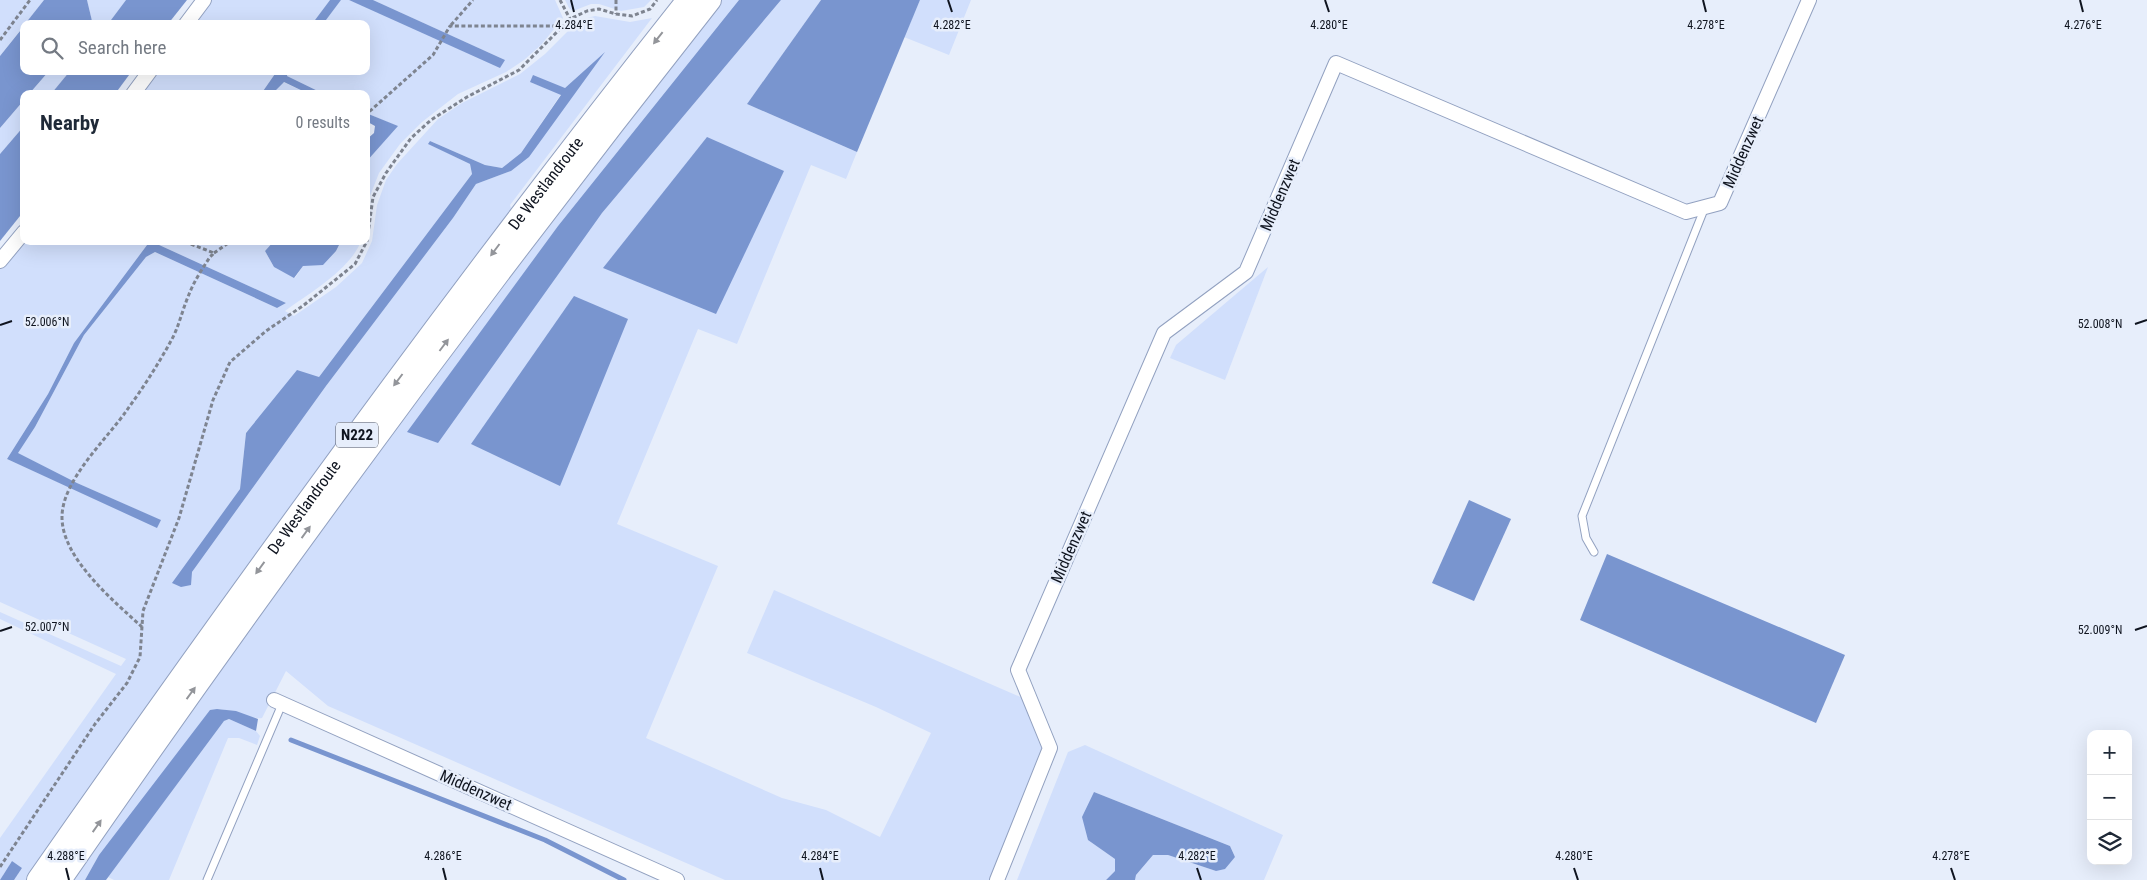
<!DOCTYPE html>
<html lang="en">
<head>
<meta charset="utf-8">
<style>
	:root { --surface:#fff; --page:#f6f6f7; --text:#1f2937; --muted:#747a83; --line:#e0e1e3 }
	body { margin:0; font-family:"Roboto Condensed",sans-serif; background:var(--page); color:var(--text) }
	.controls { position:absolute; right:15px; bottom:15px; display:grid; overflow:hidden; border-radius:10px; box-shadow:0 5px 20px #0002 }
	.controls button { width:45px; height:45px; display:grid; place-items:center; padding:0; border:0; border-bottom:1px solid var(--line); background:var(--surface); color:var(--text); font:25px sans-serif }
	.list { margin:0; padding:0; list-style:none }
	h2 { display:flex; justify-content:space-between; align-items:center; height:65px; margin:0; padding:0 20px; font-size:21px }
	h2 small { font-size:16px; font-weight:400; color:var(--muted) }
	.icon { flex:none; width:28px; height:28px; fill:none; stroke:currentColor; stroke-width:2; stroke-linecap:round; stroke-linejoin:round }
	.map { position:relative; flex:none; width:2147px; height:880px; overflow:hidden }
	.search { position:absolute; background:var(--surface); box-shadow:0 5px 20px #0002; left:20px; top:20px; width:350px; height:55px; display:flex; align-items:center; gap:12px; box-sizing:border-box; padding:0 18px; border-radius:10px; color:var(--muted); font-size:19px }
	.panel { position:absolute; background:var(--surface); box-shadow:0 5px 20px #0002; left:20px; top:90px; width:350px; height:155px; border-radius:10px }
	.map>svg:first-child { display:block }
	.green { fill:#d1dffc; fill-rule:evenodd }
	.water { fill:#7995cf }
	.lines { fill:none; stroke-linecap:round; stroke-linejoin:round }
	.stream { stroke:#7995cf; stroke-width:5 }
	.service-casing { stroke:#92a1c0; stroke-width:9 }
	.minor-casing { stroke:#92a1c0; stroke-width:16 }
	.primary-casing { stroke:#92a1c0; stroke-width:24 }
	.path { stroke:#7e8490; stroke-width:3; stroke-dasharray:4 2.5; stroke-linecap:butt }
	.service { stroke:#fff; stroke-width:7 }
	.minor { stroke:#fff; stroke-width:14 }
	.primary { stroke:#fff; stroke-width:22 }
	.oneway { fill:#93959a }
	.ticks { fill:none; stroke:#0f141f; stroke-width:2 }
	.labels { text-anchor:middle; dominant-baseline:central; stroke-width:5; stroke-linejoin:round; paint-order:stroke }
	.shield { fill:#e7eefb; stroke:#505561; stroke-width:1 }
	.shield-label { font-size:15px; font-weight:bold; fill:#0f141f }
	.street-label { font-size:16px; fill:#0f141f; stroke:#e7eefb }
	.ticks-label { font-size:12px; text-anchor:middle; fill:#0f141f; stroke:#e7eefb; stroke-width:5; stroke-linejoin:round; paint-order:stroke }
</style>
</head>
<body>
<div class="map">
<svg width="2147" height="880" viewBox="0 0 2147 880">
	<rect width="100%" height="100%" fill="#e7eefb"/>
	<g class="green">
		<polygon points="0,0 44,0 0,56"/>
		<polygon points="87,0 126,0 108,24 90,24 92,21"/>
		<polygon points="211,0 330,0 312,24 192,24"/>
		<polygon points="341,0 349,0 505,60 373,0 555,0 563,18 541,45 524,60 506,72 458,94 422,122 400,144 379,173 368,201 366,217 366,162 397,126 366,113 366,94 324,94 287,76 288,71 366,71 366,24 323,24"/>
		<polygon points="565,0 651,0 644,7 621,11 599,4 591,4 573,11 569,8"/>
		<path d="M715 0H739L558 226 408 432 602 213 781 0H821L747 104 857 152 846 179 811 165 737 344 698 329 617 524 718 566 646 738 782 798 826 810 880 837 931 733 876 707 747 653 774 590 1025 699 1045 747 993 880H725L328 706 286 671 262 718C253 720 231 709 217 709L99 855 85 880H65L199 689Z"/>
		<polygon points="920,0 971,0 949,55 904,37"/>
		<path d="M595 16 630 22 652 18 510 205 512 211 29 880H14L22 868 12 861 0 880V838L116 674 0 619V612L121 666 126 659 0 602V269L24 237V241H150L74 343 48 394 7 459 157 527 160 520 77 483 17 453 35 427 84 335 146 257 155 252 277 308 286 303 157 244 159 241H274L265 251 274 267 295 278 303 266 336 251 341 241H361C351 269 308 294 285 311L294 316 336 287 362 263 372 241 377 205 386 180 397 164 438 119 462 103 520 74 545 54 579 20ZM603 54 511 171 476 184 453 218 326 386 192 572 173 583 240 489 246 432 319 377 472 174 470 164 429 144 430 141 485 165 502 168 521 153 561 94 530 82 565 88Z"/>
		<polygon points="49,71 70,71 51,94 29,94"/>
		<polygon points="155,71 277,71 261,94 137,94"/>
		<polygon points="283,82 309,94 272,94"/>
		<polygon points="24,100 24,126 0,154 0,128"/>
		<polygon points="1268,267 1225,380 1170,358 1176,345"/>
		<polygon points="229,719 256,731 260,736 257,745 239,738 228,738 169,880 114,880 108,877 224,721"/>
		<polygon points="1085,745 1283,835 1264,880 1135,880 1136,875 1153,855 1168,855 1216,871 1235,857 1230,846 1094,792 1089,840 1115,859 1115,871 1106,880 1017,880 1068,752"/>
	</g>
	<g class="water">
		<polygon points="44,0 87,0 92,21 90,24 25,24"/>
		<polygon points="126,0 187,0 168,24 108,24"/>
		<polygon points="330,0 341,0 323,24 312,24"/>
		<polygon points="349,0 373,0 505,60 500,68"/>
		<polygon points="739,0 781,0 602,213 438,443 407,432 558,226"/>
		<polygon points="821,0 920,0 857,152 747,104"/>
		<polygon points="24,26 24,71 49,71 29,94 24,94 24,100 0,128 0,56"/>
		<polygon points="605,52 529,157 511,171 476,184 453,218 326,386 192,572 191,585 181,587 172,583 240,489 246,433 297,370 319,377 472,174 470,164 428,144 430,141 485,165 502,168 521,153 561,95 530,82 533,75 565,88"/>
		<polygon points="70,71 132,71 115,94 51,94"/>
		<polygon points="277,71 288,71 287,76 324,94 309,94 284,82 272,94 261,94"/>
		<polygon points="366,113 398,126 366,162 366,140 374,133 375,126 366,121"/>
		<polygon points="24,126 24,211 0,241 0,154"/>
		<polygon points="707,137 784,171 716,314 603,268"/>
		<polygon points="150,241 159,241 157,244 286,303 277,308 155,252 146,257 84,335 35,427 18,453 77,483 161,520 157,528 7,459 48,394 74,343"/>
		<polygon points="274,241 341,241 336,251 323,265 303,266 294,278 274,267 265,251"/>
		<polygon points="574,296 628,319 560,486 471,444"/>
		<polygon points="1469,500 1511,519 1474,601 1432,583"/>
		<polygon points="1607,554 1845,655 1816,723 1580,620"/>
		<polygon points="217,709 236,711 258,719 256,731 229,719 224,721 106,880 85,880 99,855 210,710"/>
		<polygon points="1094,792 1230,846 1235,857 1225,869 1216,871 1168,855 1153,855 1136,875 1135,880 1106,880 1115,871 1115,859 1088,840 1082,817"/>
		<polygon points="12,861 22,868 14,880 0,880"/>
	</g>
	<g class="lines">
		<polyline class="stream" points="291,740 545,840 624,880"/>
		<defs>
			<g id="service">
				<polyline points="1594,552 1586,538 1582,516 1705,207"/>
				<polyline points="207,880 282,704"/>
			</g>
			<g id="minor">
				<polyline points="186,24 204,0"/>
				<polyline points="133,94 150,71"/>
				<polyline points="0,261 24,232"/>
				<polyline points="274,700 677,880"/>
				<polyline points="997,880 1050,748 1018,670 1164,333 1246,272 1336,63 1686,212 1720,203 1809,0"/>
			</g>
			<g id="primary">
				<path id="s1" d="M38 880C247 581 461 286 688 0"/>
				<path d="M60 880C267 580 484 286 710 0"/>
			</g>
		</defs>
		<use href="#service" class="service-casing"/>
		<use href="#minor" class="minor-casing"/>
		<use href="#primary" class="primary-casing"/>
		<g class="path">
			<polyline points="560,0 570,19"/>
			<polyline points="616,0 616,14"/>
			<polyline points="451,25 473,0"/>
			<polyline points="0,40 30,0"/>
			<polyline points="366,117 370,111 433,55 450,26 564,26"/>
			<polyline points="214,253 231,241"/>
			<path d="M142 627C114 601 61 558 62 516 63 479 107 439 127 410 143 388 159 363 172 339 179 326 182 311 188 297 193 283 202 269 210 257L214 253 183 241"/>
			<polyline points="0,867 95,724 127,683 140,657 143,611 179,518 213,400 230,362 266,331 304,305 355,264 367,241 373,197 386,173 411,138 431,120 467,97 519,70 570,19 587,11 599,9 616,14 632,16 650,9 657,0"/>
		</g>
		<use href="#service" class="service"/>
		<use href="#minor" class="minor"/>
		<use href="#primary" class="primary"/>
	</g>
	<defs><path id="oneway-solid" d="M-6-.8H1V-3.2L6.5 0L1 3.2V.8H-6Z" transform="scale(1.25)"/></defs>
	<g class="oneway">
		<use href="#oneway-solid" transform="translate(658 38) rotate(128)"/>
		<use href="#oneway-solid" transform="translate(495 250) rotate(127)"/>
		<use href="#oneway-solid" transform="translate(444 345) rotate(-53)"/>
		<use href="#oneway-solid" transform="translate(398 380) rotate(127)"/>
		<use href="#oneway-solid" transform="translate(306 532) rotate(-54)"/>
		<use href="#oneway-solid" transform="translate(260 568) rotate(126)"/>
		<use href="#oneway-solid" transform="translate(191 693) rotate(-54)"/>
		<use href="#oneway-solid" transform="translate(97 826) rotate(-55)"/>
	</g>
	<path class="ticks" d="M571 0 574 12M948 0 952 12M1325 0 1329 12M1703 0 1706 12M2080 0 2083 12M2135 324 2147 320M0 325 12 321M2135 630 2147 626M0 631 12 627M66 868 69 880M443 868 446 880M820 868 823 880M1197 868 1201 880M1574 868 1578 880M1951 868 1955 880"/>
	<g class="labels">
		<rect class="shield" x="336" y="422.5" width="42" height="25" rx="4"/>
		<g class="shield-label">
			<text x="357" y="435">N222</text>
		</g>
		<g class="street-label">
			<text transform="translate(1743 152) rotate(-66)">Middenzwet</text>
			<text stroke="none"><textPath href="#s1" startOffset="862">De Westlandroute</textPath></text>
			<text transform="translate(1280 195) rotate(-67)">Middenzwet</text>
			<text stroke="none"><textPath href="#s1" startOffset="458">De Westlandroute</textPath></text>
			<text transform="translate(1071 547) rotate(-66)">Middenzwet</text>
			<text transform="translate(476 790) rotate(24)">Middenzwet</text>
		</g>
	</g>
	<g class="ticks-label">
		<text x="574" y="29">4.284°E</text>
		<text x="952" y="29">4.282°E</text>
		<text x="1329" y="29">4.280°E</text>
		<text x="1706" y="29">4.278°E</text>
		<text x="2083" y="29">4.276°E</text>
		<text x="47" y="326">52.006°N</text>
		<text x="2100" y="328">52.008°N</text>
		<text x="47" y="631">52.007°N</text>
		<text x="2100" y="634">52.009°N</text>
		<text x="66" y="860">4.288°E</text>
		<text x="443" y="860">4.286°E</text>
		<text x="820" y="860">4.284°E</text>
		<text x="1197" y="860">4.282°E</text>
		<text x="1574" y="860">4.280°E</text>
		<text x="1951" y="860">4.278°E</text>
	</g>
</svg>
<div class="controls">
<button>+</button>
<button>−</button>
<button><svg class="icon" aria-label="layers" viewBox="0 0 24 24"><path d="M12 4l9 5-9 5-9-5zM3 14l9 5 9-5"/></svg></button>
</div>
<div class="search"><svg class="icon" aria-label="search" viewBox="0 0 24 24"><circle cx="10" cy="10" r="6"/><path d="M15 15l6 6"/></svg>Search here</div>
<section class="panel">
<h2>Nearby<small>0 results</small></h2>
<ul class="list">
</ul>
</section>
</div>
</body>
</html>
